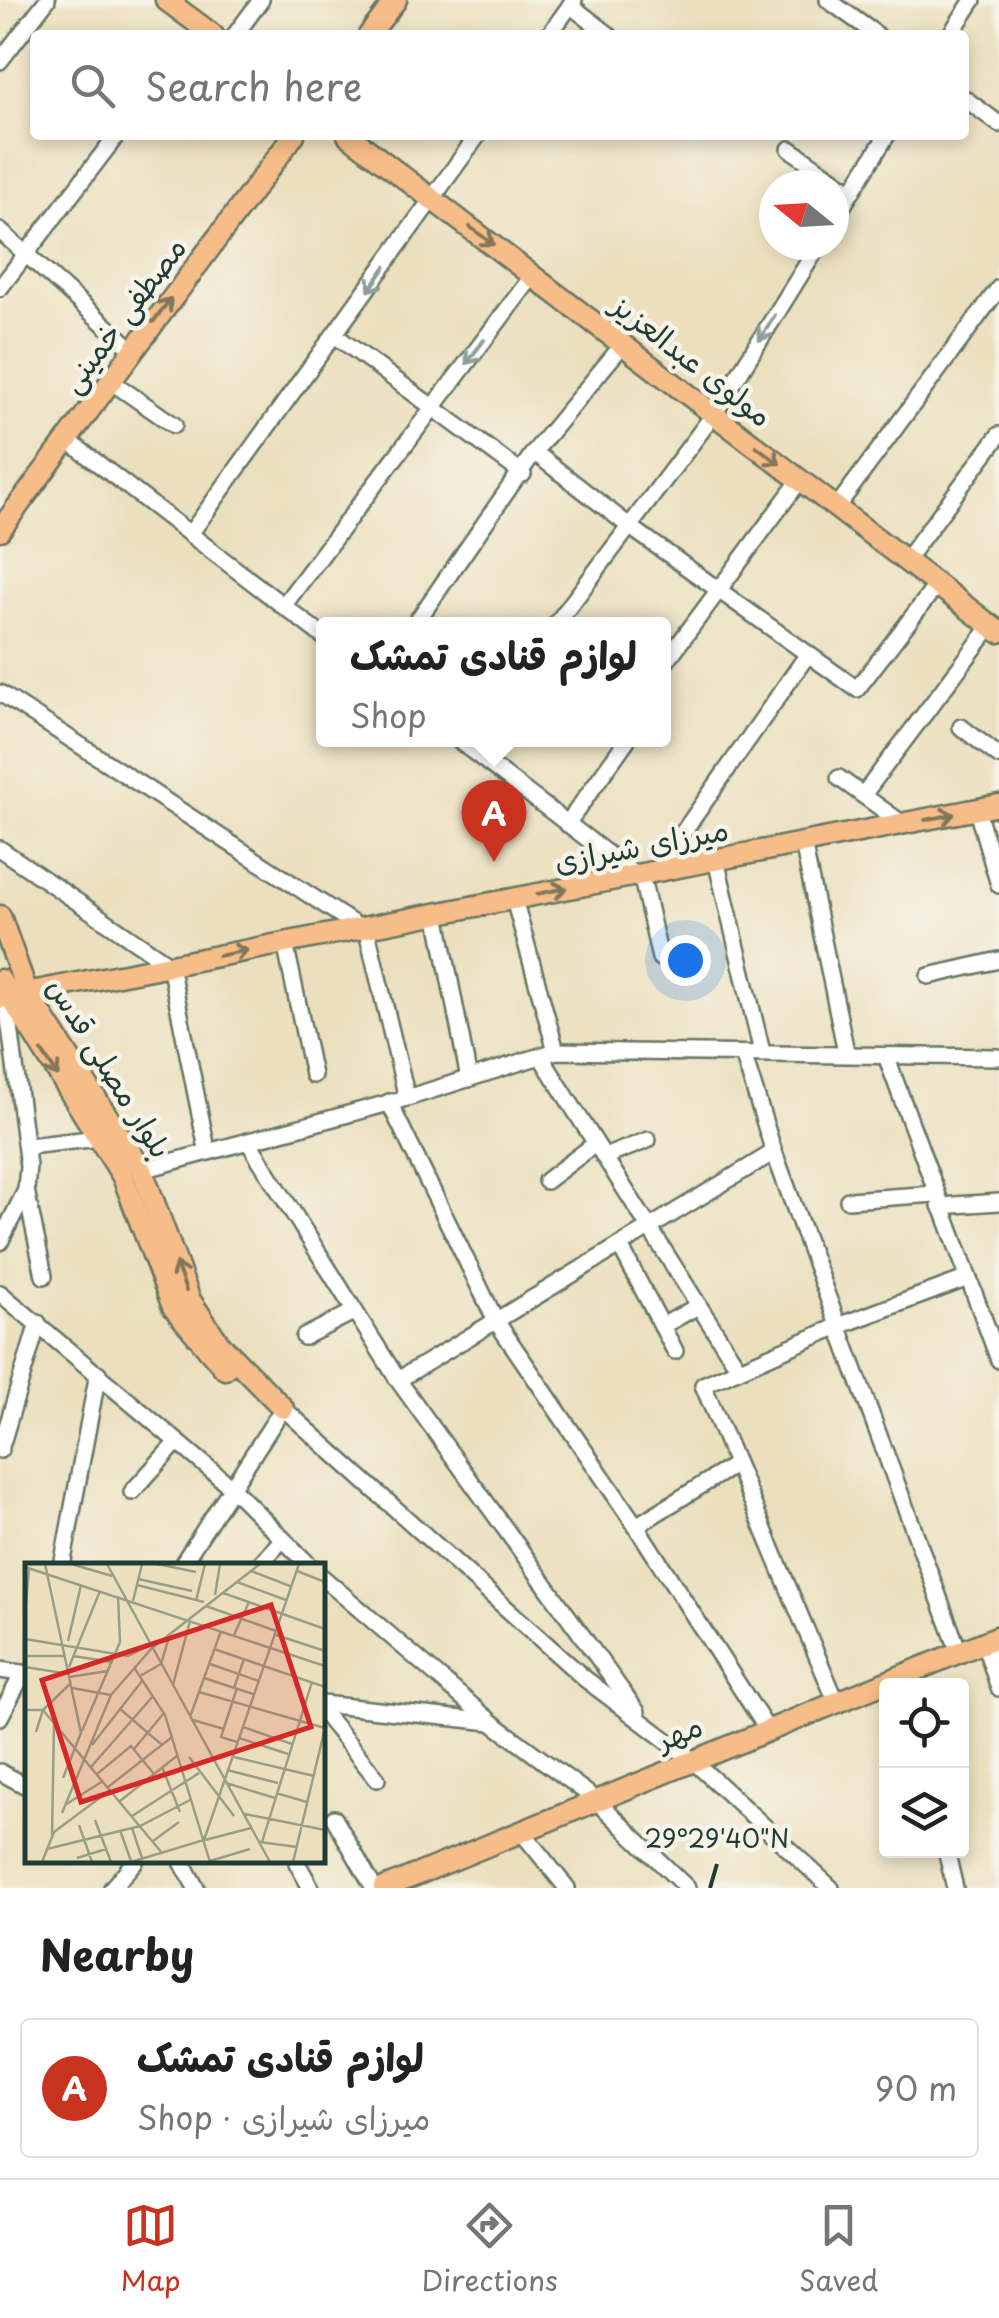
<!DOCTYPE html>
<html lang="en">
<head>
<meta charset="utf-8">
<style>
	:root { --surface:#fff; --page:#f2f2f2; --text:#222; --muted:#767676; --line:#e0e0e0; --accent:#c8321e }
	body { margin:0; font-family:"Playpen Sans","Playpen Sans Arabic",sans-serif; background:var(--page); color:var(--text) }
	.controls { position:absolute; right:30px; bottom:30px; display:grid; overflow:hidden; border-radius:10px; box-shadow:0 5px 15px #0003 }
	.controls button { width:90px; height:90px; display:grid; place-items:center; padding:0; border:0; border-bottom:2px solid var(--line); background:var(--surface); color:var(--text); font:50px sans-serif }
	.compass { position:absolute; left:759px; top:170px; width:90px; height:90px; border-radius:50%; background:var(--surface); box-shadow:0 5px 15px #0003; rotate:288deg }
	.you { position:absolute; left:685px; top:960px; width:35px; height:35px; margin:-25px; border:8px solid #fff; border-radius:50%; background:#1a73e8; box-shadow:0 0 0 15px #1a73e833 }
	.badge { display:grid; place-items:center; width:65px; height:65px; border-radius:50%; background:var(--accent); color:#fff; font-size:32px; font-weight:700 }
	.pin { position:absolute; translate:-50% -82px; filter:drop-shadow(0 2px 5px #0008) }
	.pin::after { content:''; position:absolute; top:52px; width:35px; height:30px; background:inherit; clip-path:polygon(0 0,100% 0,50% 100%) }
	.popup { position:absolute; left:316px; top:617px; width:355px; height:130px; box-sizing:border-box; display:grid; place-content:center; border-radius:10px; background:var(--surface); filter:drop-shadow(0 2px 8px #0005); font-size:32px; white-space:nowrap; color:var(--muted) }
	.popup b { font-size:38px; color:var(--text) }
	.popup::after { content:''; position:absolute; left:50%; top:100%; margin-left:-20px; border:20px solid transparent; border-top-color:var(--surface) }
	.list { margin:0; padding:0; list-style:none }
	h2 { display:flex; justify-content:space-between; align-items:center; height:130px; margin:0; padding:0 40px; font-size:42px }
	h2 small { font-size:32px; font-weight:400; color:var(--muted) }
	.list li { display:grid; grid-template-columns:65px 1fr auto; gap:30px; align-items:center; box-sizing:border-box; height:140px; margin:0 20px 20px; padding:0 20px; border:2px solid var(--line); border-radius:10px }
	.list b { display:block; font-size:38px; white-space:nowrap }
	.list p { margin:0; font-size:32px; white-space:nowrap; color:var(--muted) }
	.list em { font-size:32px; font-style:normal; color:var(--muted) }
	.icon { flex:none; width:55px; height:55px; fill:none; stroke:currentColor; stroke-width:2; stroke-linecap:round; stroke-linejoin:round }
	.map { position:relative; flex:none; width:999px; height:1888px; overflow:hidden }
	.search { position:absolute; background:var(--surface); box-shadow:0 5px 15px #0003; left:30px; right:30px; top:30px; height:110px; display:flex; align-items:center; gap:25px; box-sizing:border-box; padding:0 35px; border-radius:10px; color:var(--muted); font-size:38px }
	.sheet { height:290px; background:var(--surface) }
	nav { display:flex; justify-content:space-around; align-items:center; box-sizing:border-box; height:140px; border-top:2px solid var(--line); background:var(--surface); font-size:28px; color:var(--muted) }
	nav a { display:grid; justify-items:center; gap:5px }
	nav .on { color:var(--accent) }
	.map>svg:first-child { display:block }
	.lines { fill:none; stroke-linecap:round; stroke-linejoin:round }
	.minor-casing { stroke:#667664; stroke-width:20 }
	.major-casing { stroke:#667664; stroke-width:25 }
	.minor { stroke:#fff; stroke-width:15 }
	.major { stroke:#f7bd88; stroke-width:20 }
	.oneway { stroke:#80775a }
	.oneway2 { stroke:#8f9e9a }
	.ticks { fill:none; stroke:#1f3d34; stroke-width:4 }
	.labels { text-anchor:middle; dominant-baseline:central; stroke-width:9; stroke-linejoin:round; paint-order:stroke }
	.street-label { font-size:30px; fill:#1f3d34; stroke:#f7f3e8 }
	.inset-road { fill:none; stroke:#999e86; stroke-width:2.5 }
	.view { fill:#d62828; fill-opacity:0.15; stroke:#d62828; stroke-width:5 }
	.inset-edge { fill:none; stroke:#1f3d34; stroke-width:5 }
	.ticks-label { font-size:25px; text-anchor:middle; fill:#1f3d34; stroke:#f7f3e8; stroke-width:9; stroke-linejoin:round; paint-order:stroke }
</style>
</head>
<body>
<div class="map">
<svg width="999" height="1888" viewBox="0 0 999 1888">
	<rect width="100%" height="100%" fill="#f7f3e8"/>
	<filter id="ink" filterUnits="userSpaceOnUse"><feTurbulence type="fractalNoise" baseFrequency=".01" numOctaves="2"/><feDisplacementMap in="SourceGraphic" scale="20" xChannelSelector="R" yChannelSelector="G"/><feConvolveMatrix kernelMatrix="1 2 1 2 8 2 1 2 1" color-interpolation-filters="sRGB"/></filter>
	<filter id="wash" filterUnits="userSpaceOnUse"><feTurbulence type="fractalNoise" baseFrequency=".0048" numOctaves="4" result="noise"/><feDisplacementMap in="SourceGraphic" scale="40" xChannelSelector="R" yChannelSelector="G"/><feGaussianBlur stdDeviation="2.25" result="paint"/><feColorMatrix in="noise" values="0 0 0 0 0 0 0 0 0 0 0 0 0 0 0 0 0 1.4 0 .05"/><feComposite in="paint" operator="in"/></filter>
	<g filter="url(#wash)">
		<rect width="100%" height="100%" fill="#ebdfbd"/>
	</g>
	<g filter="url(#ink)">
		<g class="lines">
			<defs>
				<g id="minor">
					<polyline points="828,0 877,35"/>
					<polyline points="570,5 609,35"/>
					<polyline points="235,35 261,0"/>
					<polyline points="549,35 574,0"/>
					<polyline points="950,35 973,0"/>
					<polyline points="0,61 47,0"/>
					<polyline points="964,98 999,124"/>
					<polyline points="790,149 852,192"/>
					<polyline points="834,220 887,135"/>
					<polyline points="0,231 132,349"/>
					<polyline points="0,288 117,135"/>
					<polyline points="336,336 523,474"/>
					<polyline points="109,380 174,425"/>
					<polyline points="66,439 324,637"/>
					<polyline points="534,452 629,526 857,689 936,586"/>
					<polyline points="836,508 999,288"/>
					<polyline points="190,534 478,135"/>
					<polyline points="905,561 999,435"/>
					<polyline points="283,606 534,274"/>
					<polyline points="415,624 534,452 624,343"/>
					<polyline points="556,624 714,414 819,245"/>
					<polyline points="664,664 800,480"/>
					<polyline points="0,693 360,928"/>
					<polyline points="961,727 999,756"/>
					<polyline points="458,740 635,875"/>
					<polyline points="839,778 903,824"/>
					<polyline points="863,795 991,626"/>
					<polyline points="977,810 999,885"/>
					<polyline points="567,824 627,740"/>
					<polyline points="803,843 846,1052"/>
					<polyline points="0,849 170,965 207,1149"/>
					<polyline points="716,860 762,1052"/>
					<polyline points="656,871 808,654"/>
					<polyline points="641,874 660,958"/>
					<polyline points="514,899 556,1051"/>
					<polyline points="437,914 469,1079"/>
					<polyline points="366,927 407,1098"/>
					<polyline points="285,943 313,1075"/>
					<polyline points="929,976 999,960"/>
					<polyline points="743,1054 774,1152 959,1652"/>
					<polyline points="886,1056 999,1360"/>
					<polyline points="541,1057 739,1369"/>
					<polyline points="389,1102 496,1321 636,1526 767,1729"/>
					<polyline points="248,1141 398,1380 637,1712"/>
					<polyline points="28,1146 99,1138"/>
					<polyline points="604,1157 648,1140"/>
					<polyline points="142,1170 407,1098 556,1051 999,1057"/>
					<polyline points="546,1181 595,1144"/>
					<polyline points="26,1190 44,1276"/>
					<polyline points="848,1200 936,1194"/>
					<polyline points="940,1206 999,1202"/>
					<polyline points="0,1242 26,1190 28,1166 6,996"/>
					<polyline points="620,1246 675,1351"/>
					<polyline points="0,1293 230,1486 310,1566"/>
					<polyline points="662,1326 698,1306"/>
					<polyline points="304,1337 353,1312"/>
					<polyline points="398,1380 774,1152"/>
					<polyline points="0,1450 38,1323"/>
					<polyline points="132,1492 177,1442"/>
					<polyline points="636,1526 736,1464"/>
					<polyline points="62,1566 98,1373"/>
					<polyline points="181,1566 283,1408 584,1678 691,1759 831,1888"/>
					<polyline points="258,1566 281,1541"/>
					<polyline points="322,1577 490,1721"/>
					<polyline points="984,1642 999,1688"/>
					<polyline points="0,1670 28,1674"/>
					<polyline points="836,1701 703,1385 841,1325 968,1278"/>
					<polyline points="322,1704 491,1722 595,1799 687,1888"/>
					<polyline points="322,1711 377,1779"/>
					<polyline points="0,1717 23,1673"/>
					<polyline points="0,1772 28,1787"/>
					<polyline points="334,1818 374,1888"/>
					<polyline points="520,1830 567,1888"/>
					<polyline points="946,1850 955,1888"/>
					<polyline points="181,1860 196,1888"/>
					<polyline points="297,1863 311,1888"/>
					<polyline points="112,1888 136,1860"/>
				</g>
				<g id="major">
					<polyline points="166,0 213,35"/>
					<polyline points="369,35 396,0"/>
					<polyline points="348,135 999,632"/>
					<polyline points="0,530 294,135"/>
					<polyline points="0,916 27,992 142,1170 190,1300 219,1343 283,1408"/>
					<polyline points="0,980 123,1177 173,1307 225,1369"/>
					<polyline points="0,998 999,805"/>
					<polyline points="384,1888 999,1636"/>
				</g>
			</defs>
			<use href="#minor" class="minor-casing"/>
			<use href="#major" class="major-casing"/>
			<use href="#minor" class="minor"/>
			<use href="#major" class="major"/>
		</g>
		<defs><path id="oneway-shaft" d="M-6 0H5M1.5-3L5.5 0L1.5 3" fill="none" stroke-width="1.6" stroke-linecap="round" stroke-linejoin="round" transform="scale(2.5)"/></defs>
		<g class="oneway">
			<use href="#oneway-shaft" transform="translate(482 236) rotate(37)"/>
			<use href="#oneway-shaft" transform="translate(162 310) rotate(-53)"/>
			<use href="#oneway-shaft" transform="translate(768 455) rotate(37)"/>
			<use href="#oneway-shaft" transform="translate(940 817) rotate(-11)"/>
			<use href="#oneway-shaft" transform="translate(552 891) rotate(-11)"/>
			<use href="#oneway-shaft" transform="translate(233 953) rotate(-11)"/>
			<use href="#oneway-shaft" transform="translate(50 1064) rotate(57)"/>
			<use href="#oneway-shaft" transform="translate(181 1277) rotate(-110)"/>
		</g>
		<g class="oneway2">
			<use href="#oneway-shaft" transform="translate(377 279) rotate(125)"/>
			<use href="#oneway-shaft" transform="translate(767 328) rotate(122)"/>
			<use href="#oneway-shaft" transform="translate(475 352) rotate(127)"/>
		</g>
	</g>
	<path class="ticks" d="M710 1888 717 1864"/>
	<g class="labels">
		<g class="street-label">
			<text transform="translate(122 314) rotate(-53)">مصطفی خمینی</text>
			<text transform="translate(693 359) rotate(38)">مولوی عبدالعزیز</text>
			<text transform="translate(641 844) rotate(-11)">میرزای شیرازی</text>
			<text transform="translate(111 1067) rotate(58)">بلوار مصلی قدس</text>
			<text transform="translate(679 1731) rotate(-22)">مهر</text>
		</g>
	</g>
	<g transform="translate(25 1563)">
		<rect width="300" height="300" fill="#ebdfbd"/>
		<path class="inset-road" d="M20 1 56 170 38 215M46 1 87 13M82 1 245 299M132 1 171 9M0 4 300 103M226 8 265 23M272 8 300 19M113 16 167 28M212 19 261 37M112 22 179 39M198 30 300 66M190 32 195 1M93 33 95 79M108 38 117 1M171 38 180 1M181 43 251 68M0 54 4 6M209 72 224 39M251 72 300 88M0 76 103 93 125 82M43 78 56 22M189 86 300 124M0 93H40M48 93 87 99M185 101 234 118M0 104 44 111M44 104 75 28M110 106 140 152 185 299M115 113 136 101 144 74M44 114 83 108M179 115 228 131M148 122 165 58M209 125 219 96M174 129 300 165M86 132 127 85 235 1M94 145 137 182M0 147H18L137 290M165 154 196 68M168 157 199 166M218 164 267 181M57 168 95 79M11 169 18 147 46 120M214 175 263 191M212 179 196 174 212 125M67 182 117 118M109 186 139 150M164 194 209 253M209 194 289 213M66 204 128 133M137 204 155 249M202 207 253 220M72 211 106 183 129 211M201 220 250 235M83 224 147 174M251 230 282 239M95 238 153 192M40 242 78 218M37 250 86 132 47 125M220 251 300 267M107 253 174 210M70 257 86 299M54 262 67 299M107 265 117 295M95 267 106 298M27 272 29 161M180 277 226 265M128 278 154 259M235 279 272 284M237 279 287 119M22 286 115 263 165 237M52 295 81 286M185 298 225 286M17 299 29 269 84 228M106 299 179 277 274 1M268 299 300 165"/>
		<path class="view" d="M246 42 286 164 56 239 17 117Z"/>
		<rect width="300" height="300" class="inset-edge"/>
	</g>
	<g class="ticks-label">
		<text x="717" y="1848">29°29'40"N</text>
	</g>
</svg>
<div class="controls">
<button><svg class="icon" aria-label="locate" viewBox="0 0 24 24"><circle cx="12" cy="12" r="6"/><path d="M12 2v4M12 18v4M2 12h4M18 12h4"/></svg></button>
<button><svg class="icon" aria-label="layers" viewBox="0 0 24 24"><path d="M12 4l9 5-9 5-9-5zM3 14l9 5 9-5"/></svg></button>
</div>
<svg class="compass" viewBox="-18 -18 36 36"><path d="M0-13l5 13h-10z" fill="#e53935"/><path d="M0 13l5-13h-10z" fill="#767676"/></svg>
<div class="you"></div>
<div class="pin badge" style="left:494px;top:862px">A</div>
<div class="popup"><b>لوازم قنادی تمشک</b>Shop</div>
<div class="search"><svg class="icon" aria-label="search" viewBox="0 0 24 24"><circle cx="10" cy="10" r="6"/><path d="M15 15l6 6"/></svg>Search here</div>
</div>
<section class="sheet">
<h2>Nearby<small></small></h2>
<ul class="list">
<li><span class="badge">A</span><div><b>لوازم قنادی تمشک</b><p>Shop · میرزای شیرازی</p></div><em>90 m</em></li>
</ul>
</section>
<nav>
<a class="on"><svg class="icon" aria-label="map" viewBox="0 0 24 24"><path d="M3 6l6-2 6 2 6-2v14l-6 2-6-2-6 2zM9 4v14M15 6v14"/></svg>Map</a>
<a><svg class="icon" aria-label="directions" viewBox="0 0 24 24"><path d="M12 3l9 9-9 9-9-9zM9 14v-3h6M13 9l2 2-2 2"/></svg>Directions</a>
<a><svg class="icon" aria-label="saved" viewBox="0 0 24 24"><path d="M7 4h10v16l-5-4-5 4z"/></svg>Saved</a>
</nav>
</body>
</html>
